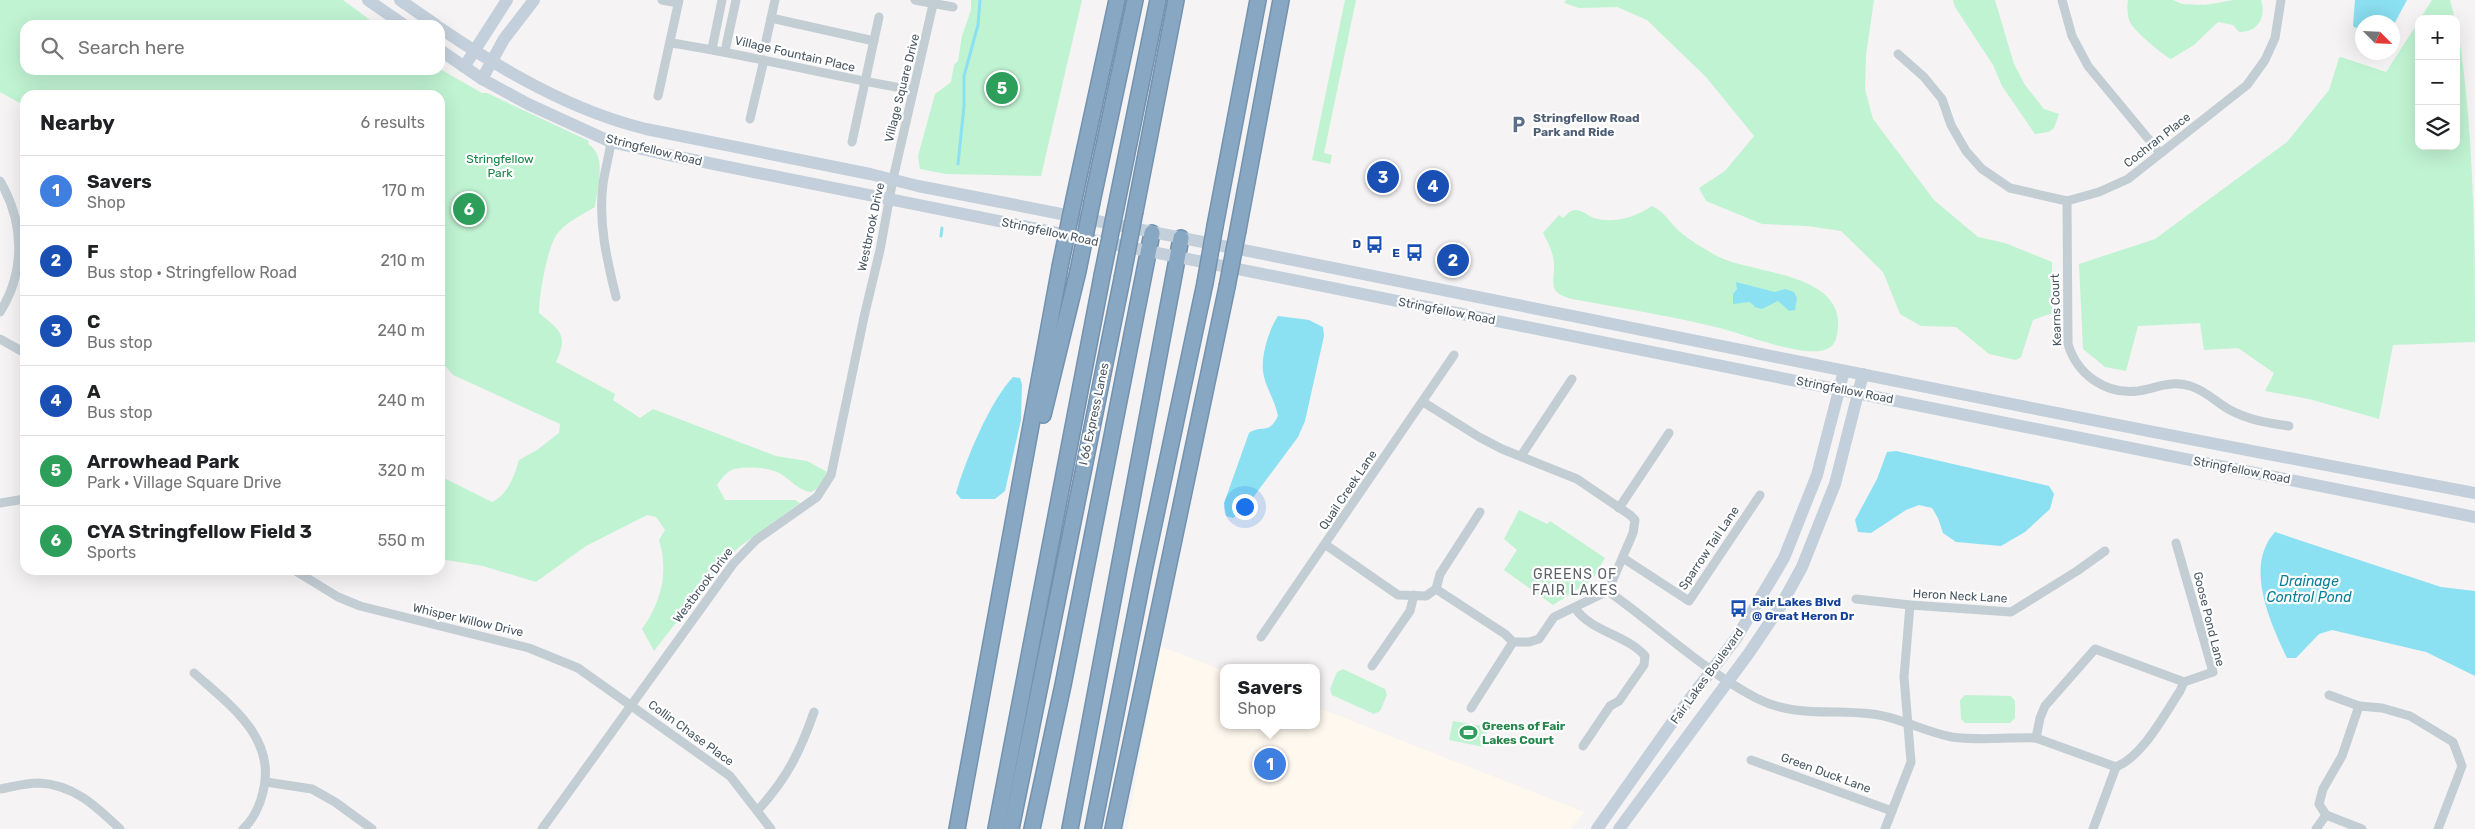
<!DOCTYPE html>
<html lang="en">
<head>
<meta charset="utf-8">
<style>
	:root { --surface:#fff; --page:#f6f6f6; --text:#202124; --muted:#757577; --line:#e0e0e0; --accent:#1a73e8 }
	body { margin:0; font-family:Rubik,sans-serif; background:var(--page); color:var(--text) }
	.controls { position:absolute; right:15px; top:15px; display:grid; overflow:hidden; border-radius:10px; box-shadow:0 5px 20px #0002 }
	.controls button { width:45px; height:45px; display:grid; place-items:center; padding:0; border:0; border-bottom:1px solid var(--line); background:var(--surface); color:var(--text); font:25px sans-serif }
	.compass { position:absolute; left:2355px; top:15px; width:45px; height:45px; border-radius:50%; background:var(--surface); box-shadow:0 5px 20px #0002; rotate:114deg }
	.you { position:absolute; left:1244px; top:506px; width:18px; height:18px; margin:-12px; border:4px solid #fff; border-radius:50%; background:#1a73e8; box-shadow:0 0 0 8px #1a73e833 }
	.badge { display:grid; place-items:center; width:32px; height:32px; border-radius:50%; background:var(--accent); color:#fff; font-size:16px; font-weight:700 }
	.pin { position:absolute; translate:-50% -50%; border:2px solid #fff; box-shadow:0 1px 5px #0006 }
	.popup { position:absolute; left:1220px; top:664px; width:100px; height:65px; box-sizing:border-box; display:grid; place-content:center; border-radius:10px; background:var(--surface); filter:drop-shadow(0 1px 4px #0005); font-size:16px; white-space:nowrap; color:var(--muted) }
	.popup b { font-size:19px; color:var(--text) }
	.popup::after { content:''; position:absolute; left:50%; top:100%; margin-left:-10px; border:10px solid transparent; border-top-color:var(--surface) }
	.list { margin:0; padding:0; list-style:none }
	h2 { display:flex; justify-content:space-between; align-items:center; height:65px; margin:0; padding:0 20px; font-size:21px }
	h2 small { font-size:16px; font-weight:400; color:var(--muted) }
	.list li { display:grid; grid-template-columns:32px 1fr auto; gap:15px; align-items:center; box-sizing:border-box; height:70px; padding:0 20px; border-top:1px solid var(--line) }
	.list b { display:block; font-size:19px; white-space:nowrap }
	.list p { margin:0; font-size:16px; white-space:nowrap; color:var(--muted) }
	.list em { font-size:16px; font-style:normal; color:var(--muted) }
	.icon { flex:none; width:28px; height:28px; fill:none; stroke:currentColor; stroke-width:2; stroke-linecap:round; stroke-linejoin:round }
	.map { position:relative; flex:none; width:2475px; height:829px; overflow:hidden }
	.search { position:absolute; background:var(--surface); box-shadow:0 5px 20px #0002; left:20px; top:20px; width:425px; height:55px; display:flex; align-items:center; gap:12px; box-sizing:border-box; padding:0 18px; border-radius:15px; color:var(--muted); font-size:19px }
	.panel { position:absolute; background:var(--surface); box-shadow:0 5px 20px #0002; left:20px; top:90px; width:425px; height:485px; border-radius:15px }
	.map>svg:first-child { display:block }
	.commercial { fill:#fef8ee }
	.green { fill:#c0f3d2 }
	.water { fill:#8be1f2 }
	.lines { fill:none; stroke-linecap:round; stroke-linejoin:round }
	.stream { stroke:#8be1f2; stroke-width:3 }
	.highway-casing { stroke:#7392af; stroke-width:18 }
	.street { stroke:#c3cdd4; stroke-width:9 }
	.secondary { stroke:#c3cfda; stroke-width:12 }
	.highway { stroke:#88a7c3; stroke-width:15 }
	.highway-bridge-casing { stroke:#7392af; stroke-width:18; stroke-linecap:butt }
	.highway-bridge { stroke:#88a7c3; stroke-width:15 }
	.labels { text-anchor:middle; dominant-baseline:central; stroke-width:4.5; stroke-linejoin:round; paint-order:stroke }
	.street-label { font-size:12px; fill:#495762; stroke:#fff }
	.service-label { font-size:12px; font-weight:bold; fill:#4e5e75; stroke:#fff; text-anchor:start }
	.park-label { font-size:12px; fill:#128547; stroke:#fff }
	.transit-label { font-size:12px; font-weight:bold; fill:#164399; stroke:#fff; text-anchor:end }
	.leisure-label { font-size:12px; font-weight:bold; fill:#27864d; stroke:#fff; text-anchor:start }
	.neighbourhood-label { font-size:14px; letter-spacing:1px; fill:#5e6368; stroke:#fff }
	.water-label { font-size:14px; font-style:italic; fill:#067f98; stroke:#fff }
</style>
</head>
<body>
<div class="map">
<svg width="2475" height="829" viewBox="0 0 2475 829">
	<rect width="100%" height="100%" fill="#f5f3f3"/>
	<polygon class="commercial" points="1160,646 1224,671 1224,725 1316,725 1316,707 1584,812 1570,829 1127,829"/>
	<g class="green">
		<path d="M0 0H343L377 25H25V70L440 69 482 93H487L589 141 588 144C608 156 597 188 595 207 583 214 566 222 557 234 547 248 539 296 539 313 560 331 569 334 556 362L615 394 613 400 640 418 653 409 776 456 807 461 827 472C823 480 820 489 811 492 799 491 791 480 781 474 770 467 746 466 734 469 727 471 721 479 717 485L725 500H795L800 503 739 547 713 575 654 651 642 629C661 602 669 573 659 540L665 530 656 517 647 515 586 546 536 582 483 566 440 559V476L492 502C508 494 514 477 519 460L537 450 559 433 560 424 453 375 440 360V95H25V106L0 92Z"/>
		<polygon points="971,0 1082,0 1041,176 946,174 920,169 918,156 935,94 951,82 954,65 958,61 962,36 971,10"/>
		<polygon points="1345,0 1356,0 1324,153 1332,155 1330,164 1312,160"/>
		<polygon points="1566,0 1874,0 1866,55 1865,89 1873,119 1934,200 1978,237 2005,243 2052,262 2052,313 2033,320 2021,357 2016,360 1989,354 1956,327 1921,326 1900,314 1883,272 1841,231 1807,226 1762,224 1706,201 1699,188 1725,171 1754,136 1706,77 1647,20 1617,7 1579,8 1564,3"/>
		<polygon points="1953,0 1995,0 2014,64 2025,85 2044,109 2059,114 2054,128 2049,132 2035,134 2002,86 1993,65 1955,7"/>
		<path d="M2128 0H2173L2182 4 2205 5 2234 0H2261C2267 17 2257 33 2239 32L2233 25 2218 22 2194 45 2171 59C2161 54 2137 33 2131 24 2127 17 2127 8 2128 0Z"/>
		<polygon points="2432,0 2450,0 2455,19 2420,19"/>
		<path d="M2419 21V146H2456V23L2458 29C2474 133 2475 238 2475 342L2393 345 2379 419 2309 399 2265 391 2274 373 2238 348 2204 350 2200 323 2138 326 2126 371 2105 367 2083 349 2079 264 2155 239 2287 142 2329 90 2339 58 2341 57 2386 72Z"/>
		<path d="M1652 206C1664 211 1670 223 1679 231 1691 241 1704 249 1717 256 1751 274 1842 272 1838 327 1837 336 1836 345 1827 349 1806 359 1743 334 1720 328 1672 316 1621 308 1572 299 1546 292 1555 283 1554 263 1553 252 1548 242 1543 233L1559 215 1563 218C1566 215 1570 210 1576 210 1582 210 1588 216 1594 218 1613 224 1636 217 1652 206Z"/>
		<polygon points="1519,510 1547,524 1550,521 1605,558 1592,580 1553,605 1504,570 1517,550 1504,539"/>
		<polygon points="1343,669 1385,689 1387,695 1380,711 1374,714 1332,695 1330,689 1337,672"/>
		<polygon points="1965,695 2011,696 2015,701 2015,718 2010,723 1965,723 1961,719 1960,700"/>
		<polygon points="1453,721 1488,727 1484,747 1449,740"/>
	</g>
	<g class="water">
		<polygon points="2355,0 2407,0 2393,26 2392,22 2362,22 2362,32 2353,26"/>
		<polygon points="1736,282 1775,292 1785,289 1794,292 1797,298 1795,310 1789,311 1778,301 1762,309 1755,307 1750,302 1733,304 1733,294 1737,289"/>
		<path d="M1278 316 1309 320 1323 327 1324 336 1305 421 1298 437 1243 511 1233 518 1226 516 1224 503 1249 433C1263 424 1268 436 1278 416 1275 400 1265 387 1263 371 1261 356 1269 329 1278 316Z"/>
		<path d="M1013 377 1020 378 1022 384 1021 420 1005 491 995 499H961L956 493C965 461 990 401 1013 377Z"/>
		<polygon points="1896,451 2049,486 2054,494 2050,509 2025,532 2001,546 1956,542 1943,533 1938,518 1932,508 1919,505 1906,510 1871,533 1858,532 1855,520 1877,479 1887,452"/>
		<path d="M2275 532 2441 587 2475 591V676L2426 652 2332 630 2319 634 2296 658H2287C2270 622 2244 566 2275 532Z"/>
	</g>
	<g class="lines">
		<g class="stream">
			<polyline points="958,164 964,106 964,76 978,25 980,0"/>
			<polyline points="941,236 942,228"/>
		</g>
		<defs>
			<g id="highway">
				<polyline points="1074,199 1117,0"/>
				<polyline points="1092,202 1135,0"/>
				<polyline points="1116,207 1158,0"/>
				<polyline points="1135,211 1176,0"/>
				<polyline points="1215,226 1258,0"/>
				<polyline points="1238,230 1281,0"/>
				<polyline points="1043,415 1078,271"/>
				<polyline points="957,829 1060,267"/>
				<polyline points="996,829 1102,276"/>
				<polyline points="1011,829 1122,279"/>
				<polyline points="1032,829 1063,685 1152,233"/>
				<polyline points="1070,829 1181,238"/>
				<polyline points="1093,829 1144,571 1205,283"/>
				<polyline points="1113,829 1227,287"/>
			</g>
		</defs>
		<use href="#highway" class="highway-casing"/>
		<g class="street">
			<polyline points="662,0 678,3"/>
			<polyline points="915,0 953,7"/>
			<polyline points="2062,0 2072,36 2088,66 2160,153"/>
			<polyline points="771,18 874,41"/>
			<polyline points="766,41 775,0"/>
			<path d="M671 43C752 55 832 77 913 90"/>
			<polyline points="712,49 722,0"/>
			<polyline points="725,51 736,0"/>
			<polyline points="1898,54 1924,77 1942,99 1951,125 1966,151 1982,169 2010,188 2067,201 2099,192 2128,179 2247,85 2265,60 2275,38 2281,0"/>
			<polyline points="658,96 679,0"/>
			<polyline points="750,119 764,60"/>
			<path d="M611 142C609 156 605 170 603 184 598 223 607 260 616 297"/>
			<polyline points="852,142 879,17"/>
			<path d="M0 181C24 222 26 271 0 312"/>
			<path d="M2067 201 2068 344C2077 374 2105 395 2138 391 2157 388 2171 380 2190 386 2205 390 2217 403 2230 410 2249 420 2267 423 2289 426"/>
			<polyline points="0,339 25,353"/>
			<polyline points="1423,402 1479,437 1502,449 1577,479 1630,515 1635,520 1633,533 1608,591"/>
			<polyline points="1521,456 1572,379"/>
			<polyline points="0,503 25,499"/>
			<polyline points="1619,508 1669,433"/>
			<polyline points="2176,543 2213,672 2184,682"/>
			<polyline points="1326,545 1398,595 1426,596 1436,589 1505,634 1513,642 1529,642 1539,639 1554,617 1608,591"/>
			<polyline points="1623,558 1689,601 1760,495"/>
			<polyline points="294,570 338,597 360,606 529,648 578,668 730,776 771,829"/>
			<polyline points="1436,589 1440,574 1480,512"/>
			<path d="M1608 591C1657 626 1703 670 1756 698 1795 718 1831 709 1872 714 1900 717 1924 732 1952 737 1979 741 2009 737 2036 738"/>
			<polyline points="1856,599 1910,605 2011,612 2077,571 2105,551"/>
			<path d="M1575 608C1591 632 1626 634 1645 656L1644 665 1630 685 1619 701 1610 706 1583 746"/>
			<polyline points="1261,637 1454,355"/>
			<path d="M2095 649 2184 682 2180 691C2164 715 2143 756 2116 767L2036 738 2040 718 2045 706Z"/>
			<polyline points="1372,666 1410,611 1414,595"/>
			<path d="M194 673C230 705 277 738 263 792 260 805 253 820 243 829"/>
			<polyline points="2329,695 2359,706"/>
			<polyline points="1471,708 1513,642"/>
			<polyline points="1751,760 1892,811"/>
			<polyline points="266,782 312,789 335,802 372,829"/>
			<path d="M0 789C12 787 26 783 38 783 73 784 96 806 120 829"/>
			<path d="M758 810C787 778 800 752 814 712"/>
			<polyline points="542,829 733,564 756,540 817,497 831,475 864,317 880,250 893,179 934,0"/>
			<polyline points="1885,829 1911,762 1904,677 1910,605"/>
			<polyline points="2093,829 2116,767"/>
			<polyline points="2316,829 2326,815"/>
			<polyline points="2362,829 2326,815 2319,804 2323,789 2342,756 2359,706 2382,708 2410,716 2453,742 2462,766 2438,829"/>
		</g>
		<g class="secondary">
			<polyline points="368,0 404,25"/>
			<polyline points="400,0 436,25"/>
			<path d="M440 28C502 70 572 111 646 129L870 174 918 186C1437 286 1955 397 2475 493"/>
			<polyline points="440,50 482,79 528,104 611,142 664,154 2475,517"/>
			<polyline points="464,67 507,0"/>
			<polyline points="482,79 504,39 534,0"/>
			<polyline points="1597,829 1676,717 1737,637 1784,558 1817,475 1844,371"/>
			<polyline points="1619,829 1749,653 1780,607 1802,567 1835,484 1863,374"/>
		</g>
		<use href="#highway" class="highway"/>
		<defs>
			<g id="highway-bridge">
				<polyline points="1060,267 1074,199"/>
				<polyline points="1078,271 1092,202"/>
				<polyline points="1102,276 1116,207"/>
				<polyline points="1122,279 1135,211"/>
				<polyline points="1205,283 1215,226"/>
				<polyline points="1227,287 1238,230"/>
			</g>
		</defs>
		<use href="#highway-bridge" class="highway-bridge-casing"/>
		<use href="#highway-bridge" class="highway-bridge"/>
	</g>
	<defs>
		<symbol id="parking-bare" viewBox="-9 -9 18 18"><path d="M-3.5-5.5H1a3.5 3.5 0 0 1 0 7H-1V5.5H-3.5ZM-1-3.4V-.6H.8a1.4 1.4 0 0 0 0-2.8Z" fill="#5c6f8a" stroke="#fff" stroke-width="2.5" paint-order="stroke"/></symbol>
		<symbol id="bus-bare" viewBox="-9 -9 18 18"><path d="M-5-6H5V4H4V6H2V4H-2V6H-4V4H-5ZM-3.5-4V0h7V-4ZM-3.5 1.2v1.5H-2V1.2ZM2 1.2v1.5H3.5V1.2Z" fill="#1a4fb4" stroke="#fff" stroke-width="2.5" paint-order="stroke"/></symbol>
		<symbol id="stadium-bare" viewBox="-9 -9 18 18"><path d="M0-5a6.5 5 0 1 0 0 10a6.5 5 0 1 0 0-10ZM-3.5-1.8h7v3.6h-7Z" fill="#2e9e5b" stroke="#fff" stroke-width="2.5" paint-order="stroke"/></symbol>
	</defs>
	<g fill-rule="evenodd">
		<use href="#parking-bare" x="1506" y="112" width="25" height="25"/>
		<use href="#bus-bare" x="1362" y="232" width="25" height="25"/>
		<use href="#bus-bare" x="1402" y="240" width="25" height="25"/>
		<use href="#bus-bare" x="1726" y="596" width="25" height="25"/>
		<use href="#stadium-bare" x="1456" y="720" width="25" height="25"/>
	</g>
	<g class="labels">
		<g class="street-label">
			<text transform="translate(795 54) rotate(13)">Village Fountain Place</text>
			<text transform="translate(902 88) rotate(-76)">Village Square Drive</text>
			<text transform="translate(2157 140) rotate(-38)">Cochran Place</text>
			<text transform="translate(654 150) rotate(14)">Stringfellow Road</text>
			<text transform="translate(871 227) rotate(-78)">Westbrook Drive</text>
			<text transform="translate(1050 232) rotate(12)">Stringfellow Road</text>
			<text transform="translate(2056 310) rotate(-92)">Kearns Court</text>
			<text transform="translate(1447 311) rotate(11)">Stringfellow Road</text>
			<text transform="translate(1845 390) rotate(11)">Stringfellow Road</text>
			<text transform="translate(1094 414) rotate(-78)">I 66 Express Lanes</text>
			<text transform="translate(2242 470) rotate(11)">Stringfellow Road</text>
			<text transform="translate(1348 490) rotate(-56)">Quail Creek Lane</text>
			<text transform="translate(1709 548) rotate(-56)">Sparrow Tail Lane</text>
			<text transform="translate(703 585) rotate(-53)">Westbrook Drive</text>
			<text transform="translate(1960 596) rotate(3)">Heron Neck Lane</text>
			<text transform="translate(2209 619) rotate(76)">Goose Pond Lane</text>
			<text transform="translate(468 620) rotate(13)">Whisper Willow Drive</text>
			<text transform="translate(1707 676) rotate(-54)">Fair Lakes Boulevard</text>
			<text transform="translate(691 733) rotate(36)">Collin Chase Place</text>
			<text transform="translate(1826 773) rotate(20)">Green Duck Lane</text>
		</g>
		<g class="service-label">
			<text x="1533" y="118">Stringfellow Road<tspan x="1533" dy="14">Park and Ride</tspan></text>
		</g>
		<g class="park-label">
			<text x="500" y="159">Stringfellow<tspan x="500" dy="14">Park</tspan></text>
		</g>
		<g class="transit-label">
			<text x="1361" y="244">D</text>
			<text x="1400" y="253">E</text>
			<text x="1752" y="602" text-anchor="start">Fair Lakes Blvd<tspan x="1752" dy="14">@ Great Heron Dr</tspan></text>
		</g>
		<g class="leisure-label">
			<text x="1482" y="726">Greens of Fair<tspan x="1482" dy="14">Lakes Court</tspan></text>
		</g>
		<g class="neighbourhood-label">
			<text x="1575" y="574">GREENS OF<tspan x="1575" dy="16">FAIR LAKES</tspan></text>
		</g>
		<g class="water-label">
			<text x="2309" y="581">Drainage<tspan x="2309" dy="16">Control Pond</tspan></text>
		</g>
	</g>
</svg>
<div class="controls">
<button>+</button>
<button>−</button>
<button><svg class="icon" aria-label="layers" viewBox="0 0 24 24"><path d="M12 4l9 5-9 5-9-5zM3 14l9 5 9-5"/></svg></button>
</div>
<svg class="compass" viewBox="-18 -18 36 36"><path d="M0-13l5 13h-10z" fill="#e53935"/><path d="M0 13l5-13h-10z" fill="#757577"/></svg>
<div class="you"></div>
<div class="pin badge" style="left:1270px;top:764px;background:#3f7fe0">1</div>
<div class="popup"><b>Savers</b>Shop</div>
<div class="pin badge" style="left:1453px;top:260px;background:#1a4fb4">2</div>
<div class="pin badge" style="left:1383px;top:177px;background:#1a4fb4">3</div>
<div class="pin badge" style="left:1433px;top:186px;background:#1a4fb4">4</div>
<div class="pin badge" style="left:1002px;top:88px;background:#2e9e5b">5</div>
<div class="pin badge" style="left:469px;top:209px;background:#2e9e5b">6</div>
<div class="search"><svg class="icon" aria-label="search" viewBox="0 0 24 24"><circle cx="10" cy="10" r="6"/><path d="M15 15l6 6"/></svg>Search here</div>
<section class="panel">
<h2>Nearby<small>6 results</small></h2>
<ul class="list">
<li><span class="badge" style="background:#3f7fe0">1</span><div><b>Savers</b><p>Shop</p></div><em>170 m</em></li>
<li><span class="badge" style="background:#1a4fb4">2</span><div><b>F</b><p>Bus stop · Stringfellow Road</p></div><em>210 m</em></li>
<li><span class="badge" style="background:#1a4fb4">3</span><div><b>C</b><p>Bus stop</p></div><em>240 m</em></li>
<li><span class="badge" style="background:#1a4fb4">4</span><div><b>A</b><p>Bus stop</p></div><em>240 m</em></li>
<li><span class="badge" style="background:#2e9e5b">5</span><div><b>Arrowhead Park</b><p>Park · Village Square Drive</p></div><em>320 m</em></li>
<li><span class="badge" style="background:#2e9e5b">6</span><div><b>CYA Stringfellow Field 3</b><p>Sports</p></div><em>550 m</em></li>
</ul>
</section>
</div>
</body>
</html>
